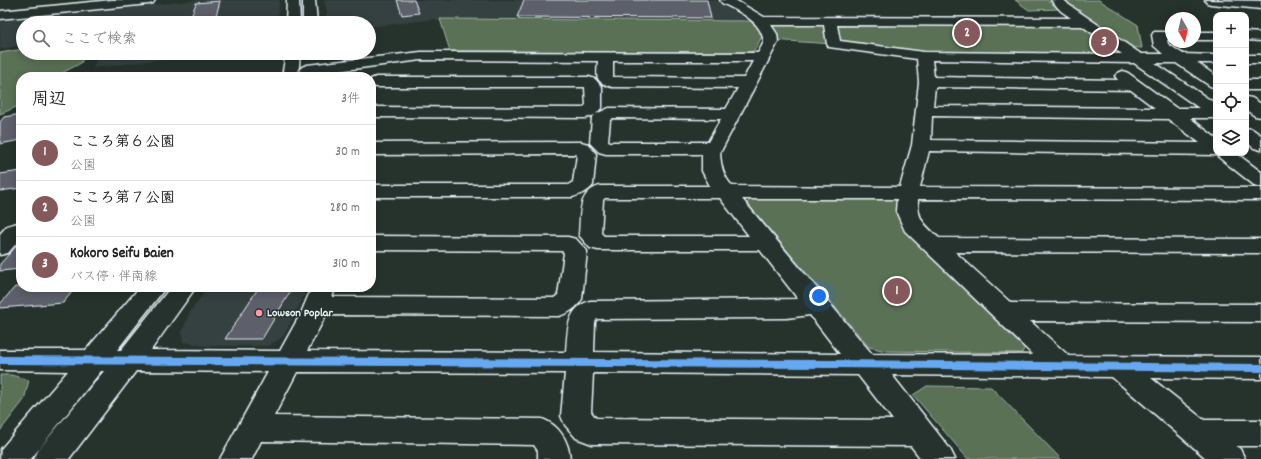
<!DOCTYPE html>
<html lang="ja">
<head>
<meta charset="utf-8">
<style>
	:root { --surface:#fff; --page:#f2f2f2; --text:#222; --muted:#767676; --line:#e0e0e0; --accent:#85585c }
	body { margin:0; font-family:Dekko,"Klee One",sans-serif; background:var(--page); color:var(--text) }
	.controls { position:absolute; right:12px; top:12px; display:grid; overflow:hidden; border-radius:8px; box-shadow:0 2px 10px #0003 }
	.controls button { width:36px; height:36px; display:grid; place-items:center; padding:0; border:0; border-bottom:1px solid var(--line); background:var(--surface); color:var(--text); font:20px sans-serif }
	.compass { position:absolute; left:1165px; top:12px; width:36px; height:36px; border-radius:50%; background:var(--surface); box-shadow:0 2px 10px #0003; rotate:172deg }
	.you { position:absolute; left:819px; top:296px; width:14px; height:14px; margin:-10px; border:3px solid #fff; border-radius:50%; background:#1a73e8; box-shadow:0 0 0 6px #1a73e833 }
	.badge { display:grid; place-items:center; width:26px; height:26px; border-radius:50%; background:var(--accent); color:#fff; font-size:13px; font-weight:700 }
	.pin { position:absolute; translate:-50% -50%; border:2px solid #fff; box-shadow:0 1px 4px #0006 }
	.list { margin:0; padding:0; list-style:none }
	h2 { display:flex; justify-content:space-between; align-items:center; height:52px; margin:0; padding:0 16px; font-size:17px }
	h2 small { font-size:13px; font-weight:400; color:var(--muted) }
	.list li { display:grid; grid-template-columns:26px 1fr auto; gap:12px; align-items:center; box-sizing:border-box; height:56px; padding:0 16px; border-top:1px solid var(--line) }
	.list b { display:block; font-size:15px; white-space:nowrap }
	.list p { margin:0; font-size:13px; white-space:nowrap; color:var(--muted) }
	.list em { font-size:13px; font-style:normal; color:var(--muted) }
	.icon { flex:none; width:22px; height:22px; fill:none; stroke:currentColor; stroke-width:2; stroke-linecap:round; stroke-linejoin:round }
	.map { position:relative; flex:none; width:1261px; height:459px; overflow:hidden }
	.search { position:absolute; background:var(--surface); box-shadow:0 2px 10px #0003; left:16px; top:16px; width:360px; height:44px; display:flex; align-items:center; gap:10px; box-sizing:border-box; padding:0 14px; border-radius:22px; color:var(--muted); font-size:15px }
	.panel { position:absolute; background:var(--surface); box-shadow:0 2px 10px #0003; left:16px; top:72px; width:360px; height:220px; border-radius:16px }
	.map>svg:first-child { display:block }
	.built { fill:#364040 }
	.green { fill:#5a7155; stroke:#a1b1a6 }
	.building { fill:#5d5e6b; stroke:#e8f1f8 }
	.lines { fill:none; stroke-linecap:round; stroke-linejoin:round }
	.minor-casing { stroke:#e8f1f8; stroke-width:3 }
	.minor { fill:#26332d; fill-rule:evenodd }
	.cycleway-casing { stroke:#26332d; stroke-width:10 }
	.cycleway { stroke:#66a8f1; stroke-width:8 }
	.poi-dot { fill:#ff9aa2; stroke:#26332d; stroke-width:1.5 }
	.labels { text-anchor:middle; dominant-baseline:central; stroke-width:3; stroke-linejoin:round; paint-order:stroke }
	.poi-label { font-size:12px; font-weight:bold; fill:#e8f1f8; stroke:#26332d; text-anchor:start }
</style>
</head>
<body>
<div class="map">
<svg width="1261" height="459" viewBox="0 0 1261 459">
	<rect width="100%" height="100%" fill="#26332d"/>
	<filter id="ink" filterUnits="userSpaceOnUse"><feTurbulence type="fractalNoise" baseFrequency=".025" numOctaves="2"/><feDisplacementMap in="SourceGraphic" scale="8" xChannelSelector="R" yChannelSelector="G"/><feConvolveMatrix kernelMatrix="1 2 1 2 8 2 1 2 1" color-interpolation-filters="sRGB"/></filter>
	<g filter="url(#ink)">
		<g class="built">
			<polygon points="199,0 279,0 278,23 23,23 23,45 0,49 0,21"/>
			<polygon points="324,0 715,0 744,18 744,25 598,21 437,21 435,19 369,27 369,23 325,23 327,11"/>
			<polygon points="99,53 210,53 93,68"/>
			<polygon points="208,287 306,287 302,300 283,337 268,346 206,346 183,342 182,332 190,312"/>
		</g>
		<g class="green">
			<polygon points="1015,0 1047,0 1059,9 1029,10"/>
			<polygon points="1057,0 1099,0 1138,25 1142,48 1124,47 1137,58 924,56 834,44 771,40 761,21 1085,22"/>
			<polygon points="440,19 750,21 761,29 763,34 755,50 750,52 450,51"/>
			<polygon points="23,49 23,53 86,53 81,63 62,73 59,77 21,77 21,105 0,114 0,53"/>
			<polygon points="754,196 888,196 900,202 1027,342 1022,353 886,351 869,347 747,203"/>
			<polygon points="0,375 11,375 29,380 24,400 0,431"/>
			<polygon points="927,386 991,387 1061,459 968,459 913,395"/>
		</g>
		<g class="building">
			<polygon points="397,0 414,0 419,13 402,15"/>
			<polygon points="524,0 707,0 711,18 517,17"/>
			<polygon points="220,1 215,20 189,23 196,3"/>
			<polygon points="21,114 21,140 0,144 0,122 4,117"/>
			<polygon points="21,171 21,188 0,191 0,174"/>
			<polygon points="21,241 21,269 0,271 0,264"/>
			<polygon points="15,287 76,287 63,303 0,308 0,304"/>
			<polygon points="259,287 293,287 262,339 225,339"/>
		</g>
		<g class="lines">
			<defs>
				<g id="minor">
					<polygon points="112,0 155,0 153,3 149,4 0,19 0,11"/>
					<polygon points="287,0 299,0 300,23 286,23"/>
					<polygon points="303,0 315,0 317,23 303,23"/>
					<path d="M720 0H735L764 17 1071 18 1061 11 1051 0H1064L1069 5 1141 54H1163L1154 46 1152 35 1154 32H1171V40H1167L1168 44 1183 54 1216 55V63H1197L1216 76V88L1210 86 1176 63H1155L1216 104V118H1190L1216 138V153H1236L1261 172V187L1254 185 1216 155 929 151 920 187 1261 188V200L918 199C917 220 925 225 939 238L1261 239V253L955 252 1011 303 1261 304V322L1030 321 1069 356 1261 357V379L1151 378 1204 420H1261V446H1236L1240 449 1245 459H1207L1112 377 892 375 950 449 955 459H921L911 446 592 444 576 438 565 425 561 416 565 373 297 372 274 416 542 419C559 425 569 441 570 459H538V451L534 445 261 441 252 459H220L268 372 136 371 69 459H34L39 449 104 371H101L31 459H0L1 449 68 371 0 370V350H86L140 287H166L117 350H121L171 287H196L151 350 280 351 301 313 312 287H336L332 297 554 298 558 295 564 253 562 251 371 250V236L568 237 576 239 587 251 582 299C577 308 569 313 559 316L326 315 307 351 566 352C568 331 566 308 590 301L798 299 760 250H598L590 248 579 235C581 215 577 192 600 186H710L702 171V154H606L599 152 590 143 592 118 595 115 586 118 371 117 372 107 582 108 586 105 585 87H376L371 85V79L376 77H589L595 79 602 87V107L596 114 609 108 726 109 738 88 612 87C594 82 597 77 598 61L421 60 307 75 302 73 299 70 302 67 307 65 421 52 758 53 764 42C761 20 739 12 722 3ZM771 25H824L827 44 829 47 917 59 919 82 912 145 900 187 732 186C723 175 721 167 720 153L778 42 777 34ZM837 25 1082 26 1122 54 924 52 840 41ZM932 60 1134 63 1199 108H1176L1128 73 1123 71 1118 73 1115 76 1118 80 934 77ZM613 61H753L744 78 614 77H613ZM935 87 1131 90 1155 108 933 106ZM932 116 1168 119 1200 143 931 140ZM613 118 721 119 708 142H610L608 141 610 120ZM605 198H720L749 236H604L601 233 603 200ZM742 199H897L896 211 905 231 1033 355 872 354ZM810 315 840 354 594 352 595 322 597 319 787 318ZM593 373 858 375 893 420 596 418 591 412Z"/>
					<polygon points="1205,0 1261,1 1261,9 1211,4 1207,3"/>
					<rect x="1195" y="32" width="21" height="8"/>
					<polygon points="1246,32 1261,33 1261,41 1246,40"/>
					<polygon points="286,53 300,53 298,77 282,77"/>
					<rect x="1246" y="55" width="15" height="8"/>
					<rect x="1246" y="80" width="15" height="10"/>
					<polygon points="1246,97 1252,98 1261,104 1261,117 1255,116 1246,110"/>
					<polygon points="1246,128 1252,129 1261,135 1261,150 1254,148 1246,142"/>
					<path d="M581 142 588 144 596 154 593 185C588 192 580 195 572 197H371V185H568L573 182 577 155 576 154 371 155V143Z"/>
					<polygon points="21,222 21,238 8,253 0,255 0,234 7,226"/>
				</g>
			</defs>
			<use href="#minor" class="minor-casing"/>
			<use href="#minor" class="minor"/>
			<defs>
				<polyline id="cycleway" points="0,360 833,364 1261,368"/>
			</defs>
			<use href="#cycleway" class="cycleway-casing"/>
			<use href="#cycleway" class="cycleway"/>
		</g>
	</g>
	<circle class="poi-dot" cx="259" cy="313" r="4"/>
	<g class="labels">
		<g class="poi-label">
			<text x="267" y="313">Lowson Poplar</text>
		</g>
	</g>
</svg>
<div class="controls">
<button>+</button>
<button>−</button>
<button><svg class="icon" aria-label="locate" viewBox="0 0 24 24"><circle cx="12" cy="12" r="6"/><path d="M12 2v4M12 18v4M2 12h4M18 12h4"/></svg></button>
<button><svg class="icon" aria-label="layers" viewBox="0 0 24 24"><path d="M12 4l9 5-9 5-9-5zM3 14l9 5 9-5"/></svg></button>
</div>
<svg class="compass" viewBox="-18 -18 36 36"><path d="M0-13l5 13h-10z" fill="#e53935"/><path d="M0 13l5-13h-10z" fill="#767676"/></svg>
<div class="you"></div>
<div class="pin badge" style="left:897px;top:291px">1</div>
<div class="pin badge" style="left:967px;top:33px">2</div>
<div class="pin badge" style="left:1104px;top:42px">3</div>
<div class="search"><svg class="icon" aria-label="search" viewBox="0 0 24 24"><circle cx="10" cy="10" r="6"/><path d="M15 15l6 6"/></svg>ここで検索</div>
<section class="panel">
<h2>周辺<small>3件</small></h2>
<ul class="list">
<li><span class="badge">1</span><div><b>こころ第６公園</b><p>公園</p></div><em>30 m</em></li>
<li><span class="badge">2</span><div><b>こころ第７公園</b><p>公園</p></div><em>280 m</em></li>
<li><span class="badge">3</span><div><b>Kokoro Seifu Baien</b><p>バス停 · 伴南線</p></div><em>310 m</em></li>
</ul>
</section>
</div>
</body>
</html>
